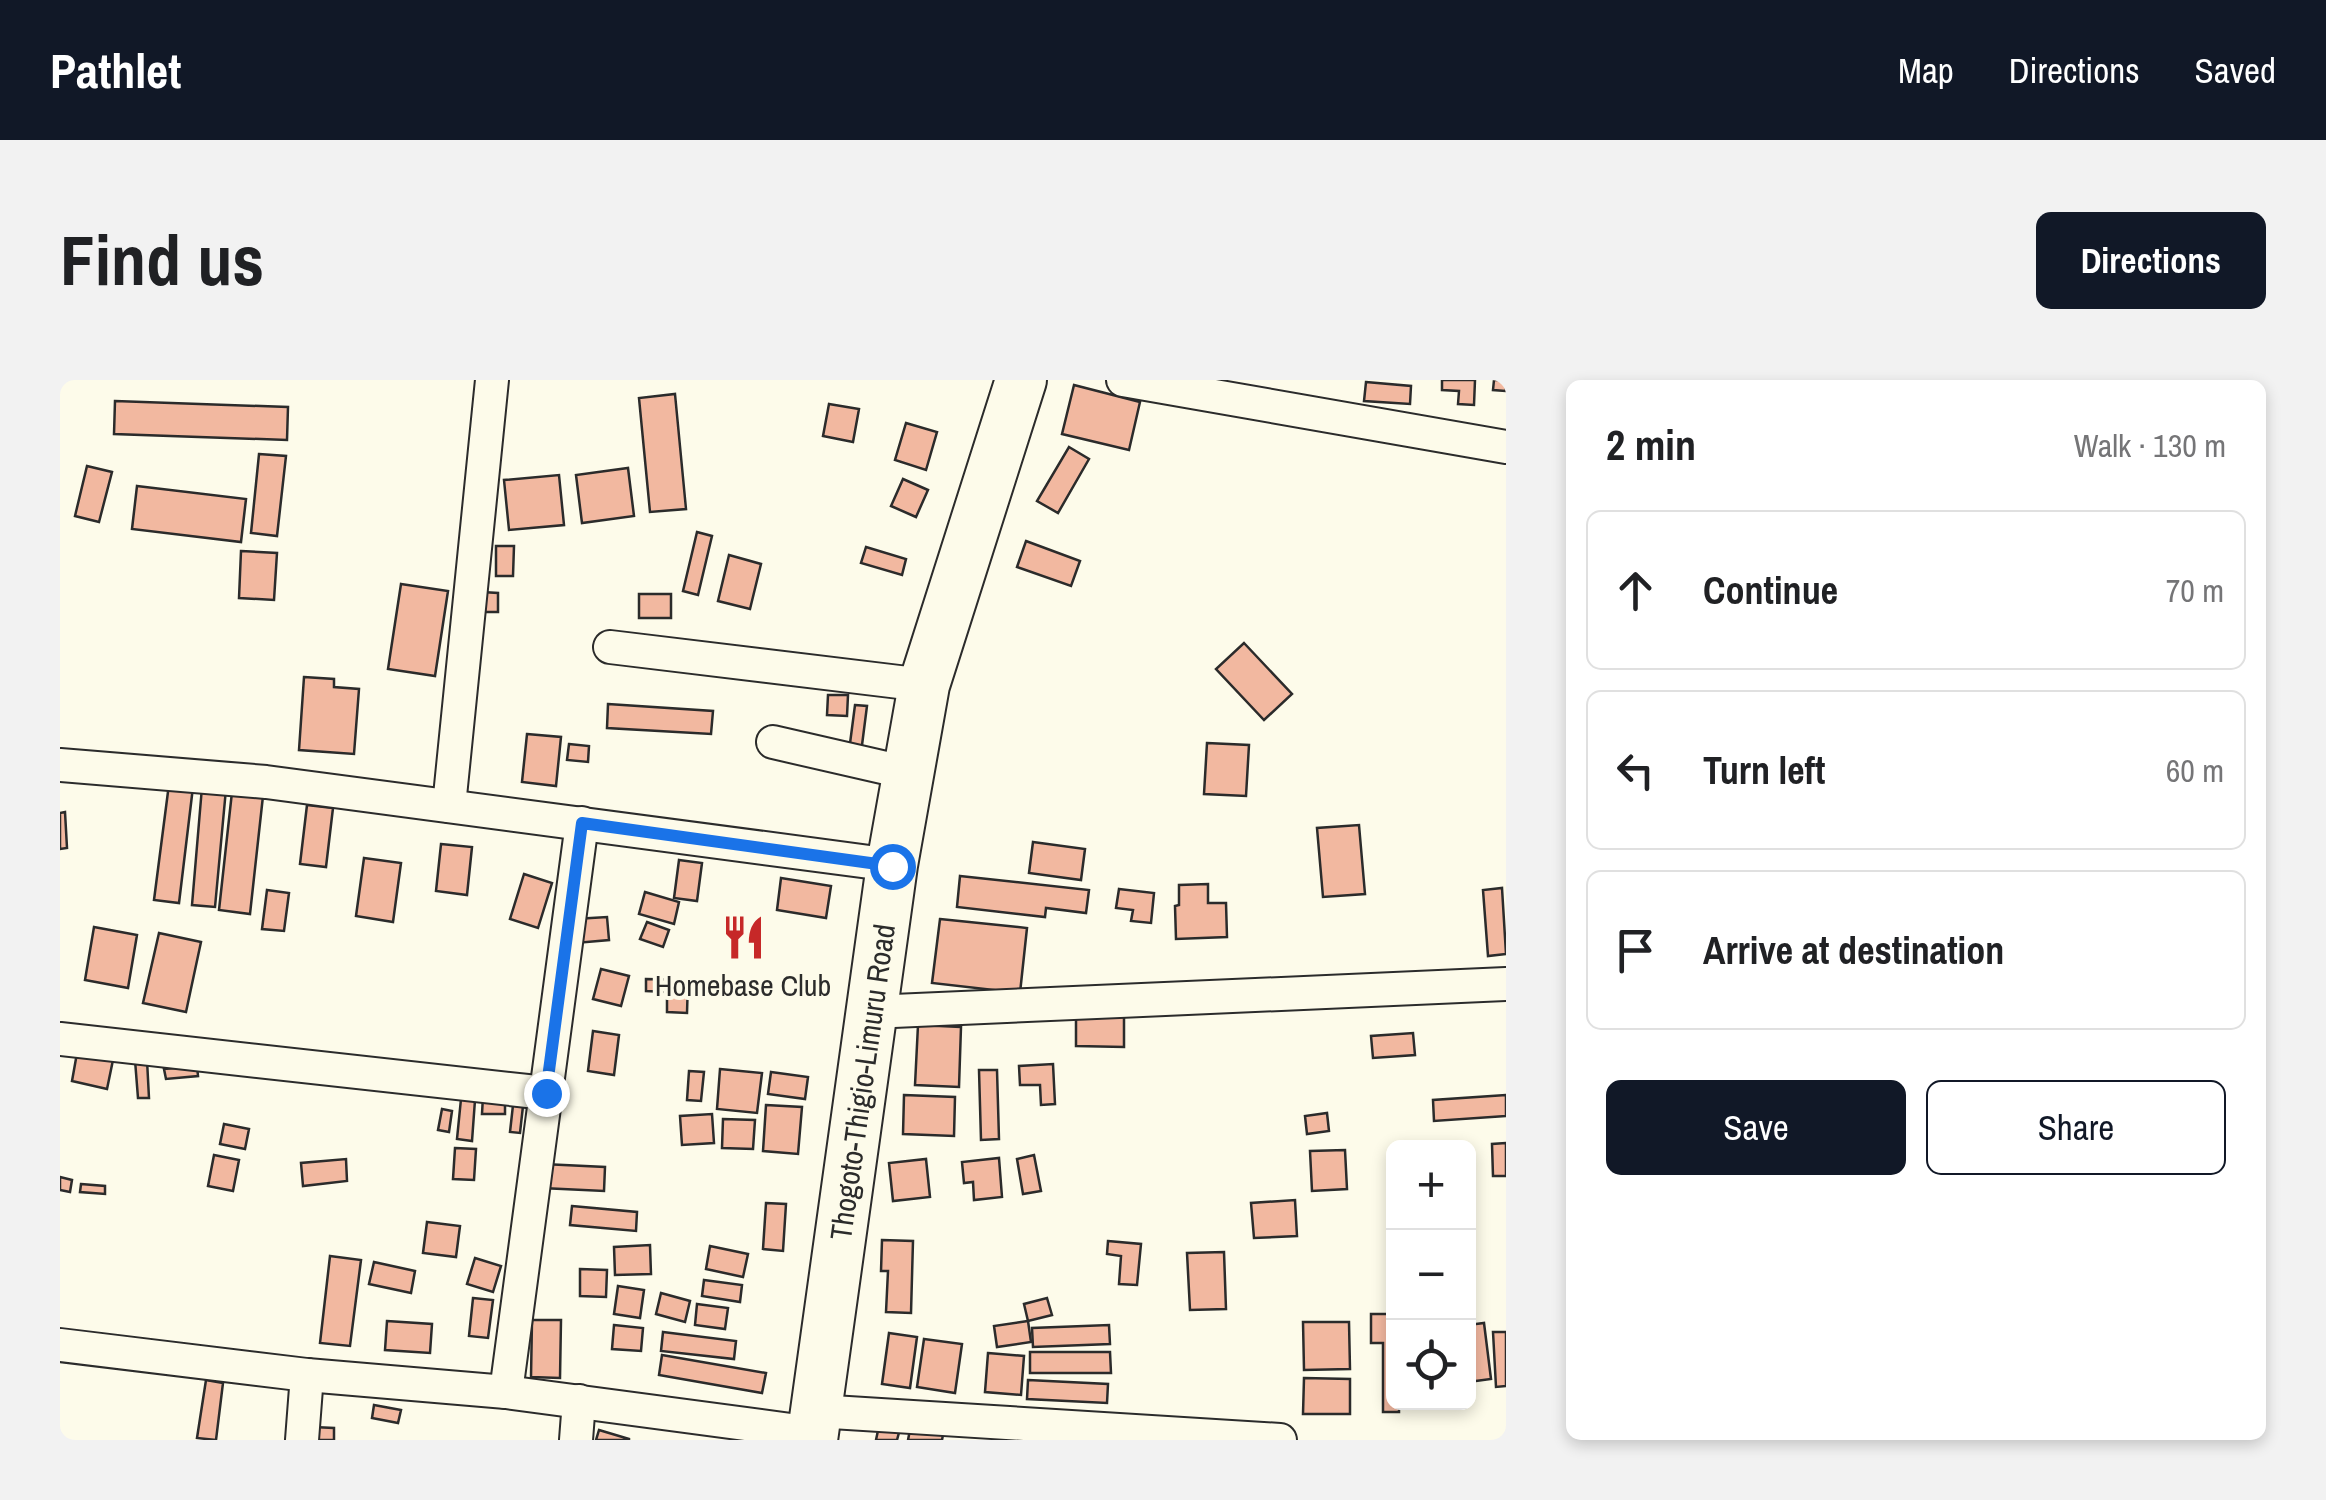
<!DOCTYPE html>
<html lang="en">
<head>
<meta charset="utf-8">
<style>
	:root { --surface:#fff; --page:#f2f2f2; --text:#202124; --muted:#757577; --line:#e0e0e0; --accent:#111827 }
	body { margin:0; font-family:"Archivo Narrow",sans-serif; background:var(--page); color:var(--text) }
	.controls { position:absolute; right:30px; bottom:30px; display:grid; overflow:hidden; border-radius:15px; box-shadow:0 5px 15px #0003 }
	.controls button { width:90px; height:90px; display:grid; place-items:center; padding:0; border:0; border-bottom:2px solid var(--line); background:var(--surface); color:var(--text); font:50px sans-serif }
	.stop { position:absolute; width:30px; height:30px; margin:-22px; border:8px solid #1a73e8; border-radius:50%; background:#fff }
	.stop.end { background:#1a73e8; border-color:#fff; box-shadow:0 2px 10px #0008 }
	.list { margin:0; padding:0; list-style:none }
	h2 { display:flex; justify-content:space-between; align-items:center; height:130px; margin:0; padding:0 40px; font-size:42px }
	h2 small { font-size:32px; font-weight:400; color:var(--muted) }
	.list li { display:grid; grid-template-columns:65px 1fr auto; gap:30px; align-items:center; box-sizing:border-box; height:160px; margin:0 20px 20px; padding:0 20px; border:2px solid var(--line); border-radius:15px }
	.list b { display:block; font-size:38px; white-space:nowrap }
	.list em { font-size:32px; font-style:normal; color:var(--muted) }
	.actions { display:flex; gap:20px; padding:30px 40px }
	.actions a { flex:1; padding:22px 0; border:2px solid var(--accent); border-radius:15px; text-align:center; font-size:35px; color:var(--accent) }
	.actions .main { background:var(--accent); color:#fff }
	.icon { flex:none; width:55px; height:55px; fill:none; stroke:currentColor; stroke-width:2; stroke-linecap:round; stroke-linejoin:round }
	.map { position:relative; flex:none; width:1446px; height:1060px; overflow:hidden; border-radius:15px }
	header { display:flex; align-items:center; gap:60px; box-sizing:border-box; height:140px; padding:0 50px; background:var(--accent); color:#fff }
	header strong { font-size:48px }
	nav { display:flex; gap:55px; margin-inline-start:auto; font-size:35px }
	.intro { display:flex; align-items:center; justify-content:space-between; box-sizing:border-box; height:240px; padding:0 60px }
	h1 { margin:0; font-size:70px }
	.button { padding:25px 45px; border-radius:15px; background:var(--accent); color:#fff; font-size:35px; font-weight:700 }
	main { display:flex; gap:60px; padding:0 60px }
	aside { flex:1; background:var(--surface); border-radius:15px; box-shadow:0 5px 15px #0003 }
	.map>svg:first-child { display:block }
	.building { fill:#f2b8a0; stroke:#2b2b2b; stroke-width:2.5 }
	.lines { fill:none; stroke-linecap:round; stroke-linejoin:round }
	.minor-casing { stroke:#2b2b2b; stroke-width:36 }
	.highway-casing { stroke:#2b2b2b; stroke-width:54 }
	.minor { stroke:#fdfbea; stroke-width:32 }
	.highway { stroke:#fdfbea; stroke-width:50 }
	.route { stroke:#1a73e8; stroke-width:12 }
	.labels { text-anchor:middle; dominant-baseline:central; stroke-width:8; stroke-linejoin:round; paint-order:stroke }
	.poi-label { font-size:30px; fill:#2b2b2b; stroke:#fdfbea }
	.street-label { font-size:30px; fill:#2b2b2b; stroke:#fdfbea }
</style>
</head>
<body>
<header>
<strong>Pathlet</strong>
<nav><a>Map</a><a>Directions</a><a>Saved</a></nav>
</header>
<div class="intro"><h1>Find us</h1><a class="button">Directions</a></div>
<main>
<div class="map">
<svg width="1446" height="1060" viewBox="0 0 1446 1060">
	<rect width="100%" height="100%" fill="#fdfbea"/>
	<g class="building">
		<polygon points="1382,0 1415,0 1414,25 1398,24 1399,11 1382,10"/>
		<polygon points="1434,0 1446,0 1446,11 1433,10"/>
		<polygon points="1306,2 1351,6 1350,24 1304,21"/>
		<polygon points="1014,5 1080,22 1069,70 1002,54"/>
		<polygon points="615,14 626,129 590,132 579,18"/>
		<polygon points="55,21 228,27 227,60 54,54"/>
		<polygon points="769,24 799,29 793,62 763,56"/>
		<polygon points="846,43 877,52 866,90 835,80"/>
		<polygon points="1009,67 1029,79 998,133 977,121"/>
		<polygon points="199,74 226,76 217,156 191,153"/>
		<polygon points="27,86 52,92 39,142 15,136"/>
		<polygon points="568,88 574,136 522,143 516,95"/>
		<polygon points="499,95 504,145 449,150 444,100"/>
		<polygon points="843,99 868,110 856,137 831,126"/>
		<polygon points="77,106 186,119 181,162 72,149"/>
		<polygon points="637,152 652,156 638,215 623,211"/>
		<polygon points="966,161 1020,181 1011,206 957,187"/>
		<polygon points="436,166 454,166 453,196 436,196"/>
		<polygon points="806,167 846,179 842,195 801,183"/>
		<polygon points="181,171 217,173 214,220 179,218"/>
		<polygon points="669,175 701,184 690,229 658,221"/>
		<polygon points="341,204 388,211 375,296 328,289"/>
		<polygon points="422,212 438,213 438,232 422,232"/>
		<rect x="579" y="214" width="32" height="24"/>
		<polygon points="1184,263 1232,314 1204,340 1156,289"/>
		<polygon points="244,297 274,299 274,307 299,309 294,374 239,370"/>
		<polygon points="768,315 788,315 787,336 767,335"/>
		<polygon points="548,324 653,331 651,354 547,348"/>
		<polygon points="795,325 807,326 801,373 789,371"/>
		<polygon points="467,354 501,357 496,406 462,402"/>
		<polygon points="1147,363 1189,365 1186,416 1144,414"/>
		<polygon points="509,364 529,366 528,382 507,380"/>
		<polygon points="109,404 133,407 119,523 94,520"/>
		<polygon points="142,407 166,409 155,527 132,525"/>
		<polygon points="172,412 203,416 190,534 159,530"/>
		<polygon points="247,425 273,428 266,487 240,484"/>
		<polygon points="5,432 7,468 0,469 0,433"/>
		<polygon points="1299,445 1305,514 1263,517 1257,448"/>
		<polygon points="973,462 1025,469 1021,500 969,493"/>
		<polygon points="381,464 412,467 407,515 376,511"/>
		<polygon points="304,478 341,483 333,542 296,536"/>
		<polygon points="619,480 642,483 637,521 614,518"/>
		<polygon points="464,494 492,503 478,548 450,539"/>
		<polygon points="900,496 1029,510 1026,533 986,528 985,537 897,527"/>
		<polygon points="721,498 771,506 766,538 717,530"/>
		<polygon points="1148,504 1148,523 1166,523 1167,557 1116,559 1115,526 1119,525 1119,505"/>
		<polygon points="1442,508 1446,574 1428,576 1423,510"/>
		<polygon points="1059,509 1094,513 1091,543 1071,541 1073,530 1056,528"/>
		<polygon points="207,510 229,513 224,551 202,549"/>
		<polygon points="585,512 619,522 614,544 579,534"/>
		<polygon points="547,537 549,560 516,563 515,539"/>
		<polygon points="880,539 967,548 960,613 872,603"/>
		<polygon points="587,542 609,550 603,567 580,559"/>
		<polygon points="34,547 77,555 68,608 25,600"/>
		<polygon points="99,553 141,562 126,632 83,623"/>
		<polygon points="541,589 569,596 561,626 533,619"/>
		<polygon points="586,599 628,600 627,633 607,632 607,612 586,611"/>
		<polygon points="1016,634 1064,635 1064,667 1016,666"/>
		<polygon points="858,645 901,647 899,707 855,705"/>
		<polygon points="533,651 559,655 554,695 528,691"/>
		<polygon points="1353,653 1355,675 1313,678 1311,656"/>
		<polygon points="17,673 53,680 47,709 12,701"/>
		<polygon points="75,680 87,680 89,718 78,718"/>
		<polygon points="993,684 995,724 981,725 980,705 960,705 959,686"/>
		<polygon points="137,686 138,696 106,699 104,689"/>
		<polygon points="660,689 702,693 697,733 657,729"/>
		<polygon points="919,690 937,690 939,759 921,760"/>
		<polygon points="629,691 644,692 641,721 627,720"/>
		<polygon points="711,692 748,697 745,719 708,714"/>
		<polygon points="844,715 895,717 894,756 843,754"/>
		<polygon points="1446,715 1446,736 1374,741 1373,720"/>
		<polygon points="423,716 445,717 445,734 422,734"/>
		<polygon points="401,719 415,720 412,761 397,759"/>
		<polygon points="453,725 463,726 460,753 450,752"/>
		<polygon points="706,725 742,727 738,774 703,771"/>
		<polygon points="382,729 392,731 389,752 378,750"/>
		<polygon points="1267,733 1269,751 1247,754 1245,736"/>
		<polygon points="652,734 654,763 622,765 620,736"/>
		<polygon points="663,739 695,740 693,769 662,768"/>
		<polygon points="164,744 189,749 185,769 160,764"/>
		<polygon points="1446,763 1446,796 1433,796 1432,764"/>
		<polygon points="395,768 416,769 414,800 393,799"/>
		<polygon points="1285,770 1287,809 1252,811 1250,771"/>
		<polygon points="154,775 179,780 173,811 148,806"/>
		<polygon points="974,775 981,811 963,814 957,779"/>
		<polygon points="939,778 942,817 914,820 913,802 904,803 902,782"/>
		<polygon points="286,779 287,801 243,806 241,783"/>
		<polygon points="866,779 870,817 833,821 829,783"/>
		<polygon points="483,784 545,787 544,811 482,808"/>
		<polygon points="0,797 12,800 10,812 0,810"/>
		<polygon points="21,804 45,806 45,814 20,812"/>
		<polygon points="1235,820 1237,856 1194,858 1191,823"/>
		<polygon points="706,823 726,824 723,871 703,869"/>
		<polygon points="512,826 577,832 576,851 510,845"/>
		<polygon points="367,842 400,846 396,877 363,873"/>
		<polygon points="822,860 853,861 851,933 826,932 828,891 821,891"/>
		<polygon points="1048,861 1081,864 1077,905 1059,904 1061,876 1047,874"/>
		<polygon points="590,865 591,894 555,895 554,867"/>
		<polygon points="650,866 688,874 683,897 646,889"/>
		<polygon points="1164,872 1166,929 1130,930 1127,873"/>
		<polygon points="270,876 301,880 290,966 260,963"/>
		<polygon points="415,878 441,886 433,912 407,904"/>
		<polygon points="314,882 355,891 351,913 309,904"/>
		<polygon points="520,889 547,890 546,917 520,916"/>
		<polygon points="644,900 682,905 680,922 642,916"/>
		<polygon points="558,906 584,910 580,938 554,934"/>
		<polygon points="601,913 630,921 625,942 596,934"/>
		<polygon points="413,918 433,920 428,958 409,956"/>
		<polygon points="987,918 992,935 968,941 964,924"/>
		<polygon points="637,924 668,928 665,949 635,945"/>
		<polygon points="1311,934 1334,934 1334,1022 1339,1022 1339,1032 1323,1032 1323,963 1311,963"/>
		<polygon points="472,940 501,940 500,998 471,997"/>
		<polygon points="327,941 372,944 370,973 325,970"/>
		<polygon points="968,941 971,962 937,967 934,946"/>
		<polygon points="1243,942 1289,942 1290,989 1244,990"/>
		<polygon points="1424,943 1431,999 1408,1002 1408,945"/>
		<polygon points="554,945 583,948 581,971 552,969"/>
		<polygon points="1049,945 1050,964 973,967 972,948"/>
		<polygon points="603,952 676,961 674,979 601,971"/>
		<polygon points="1433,952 1446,952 1446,1006 1436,1007"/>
		<polygon points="829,953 857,957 850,1008 822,1004"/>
		<polygon points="864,959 902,964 895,1013 857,1007"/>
		<polygon points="970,972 1050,972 1051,993 970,993"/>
		<polygon points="928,973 964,976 961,1015 925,1012"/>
		<polygon points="602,975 706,993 702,1013 599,995"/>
		<polygon points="1244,998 1290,999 1290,1034 1243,1034"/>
		<polygon points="146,1000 163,1003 156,1060 137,1058"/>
		<polygon points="968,1000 1048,1004 1047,1023 967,1019"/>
		<polygon points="314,1025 341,1030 338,1043 312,1038"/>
		<polygon points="820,1041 841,1045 837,1060 816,1060"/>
		<polygon points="851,1045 884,1050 882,1060 848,1060"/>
		<polygon points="253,1047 274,1048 274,1060 253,1060"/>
		<polygon points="539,1050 569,1059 569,1060 536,1060"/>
	</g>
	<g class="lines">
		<defs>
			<g id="minor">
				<polyline points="1063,0 1446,67"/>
				<polyline points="550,267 864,305"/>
				<polyline points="713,362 848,393"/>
				<polyline points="0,385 206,402 832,485"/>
				<polyline points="389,426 432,0"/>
				<polyline points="811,632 1446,604"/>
				<polyline points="0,659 486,713"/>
				<polyline points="0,965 247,995 446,1012 753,1053"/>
				<polyline points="446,1012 522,443"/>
				<polyline points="756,1031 1220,1060"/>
				<polyline points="242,1060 247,995"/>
				<polyline points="516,1060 519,1021"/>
			</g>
			<polyline id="highway" points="752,1060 832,485 864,305 961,0"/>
		</defs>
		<use href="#minor" class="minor-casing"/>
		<use href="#highway" class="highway-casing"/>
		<use href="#minor" class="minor"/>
		<use href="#highway" class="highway"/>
	</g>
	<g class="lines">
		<polyline class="route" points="486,713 522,443 832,486"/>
	</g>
	<defs>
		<symbol id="restaurant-bare" viewBox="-9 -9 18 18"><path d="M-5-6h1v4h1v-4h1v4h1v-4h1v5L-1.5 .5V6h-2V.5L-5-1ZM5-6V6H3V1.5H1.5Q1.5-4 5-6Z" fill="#c62828" stroke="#fdfbea" stroke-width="2.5" paint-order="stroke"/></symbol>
	</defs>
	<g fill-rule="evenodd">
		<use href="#restaurant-bare" x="652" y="526" width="63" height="63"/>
	</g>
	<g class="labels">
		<g class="poi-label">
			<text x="683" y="605">Homebase Club</text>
		</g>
		<g class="street-label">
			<text transform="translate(802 702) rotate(-82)">Thogoto-Thigio-Limuru Road</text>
		</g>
	</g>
</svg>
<div class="controls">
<button>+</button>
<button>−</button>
<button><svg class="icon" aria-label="locate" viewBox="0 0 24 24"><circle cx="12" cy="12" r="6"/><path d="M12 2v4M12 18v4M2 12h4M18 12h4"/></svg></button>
</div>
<div class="stop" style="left:832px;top:486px"></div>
<div class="stop end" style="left:486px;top:713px"></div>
</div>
<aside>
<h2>2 min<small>Walk · 130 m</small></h2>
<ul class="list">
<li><svg class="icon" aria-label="ahead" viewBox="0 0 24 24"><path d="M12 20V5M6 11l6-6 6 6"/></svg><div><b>Continue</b></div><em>70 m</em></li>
<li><svg class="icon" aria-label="left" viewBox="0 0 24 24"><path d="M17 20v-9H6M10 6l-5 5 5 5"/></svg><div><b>Turn left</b></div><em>60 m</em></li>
<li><svg class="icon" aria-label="arrive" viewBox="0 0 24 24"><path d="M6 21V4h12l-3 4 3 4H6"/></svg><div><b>Arrive at destination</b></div></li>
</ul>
<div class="actions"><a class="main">Save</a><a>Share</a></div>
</aside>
</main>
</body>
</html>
